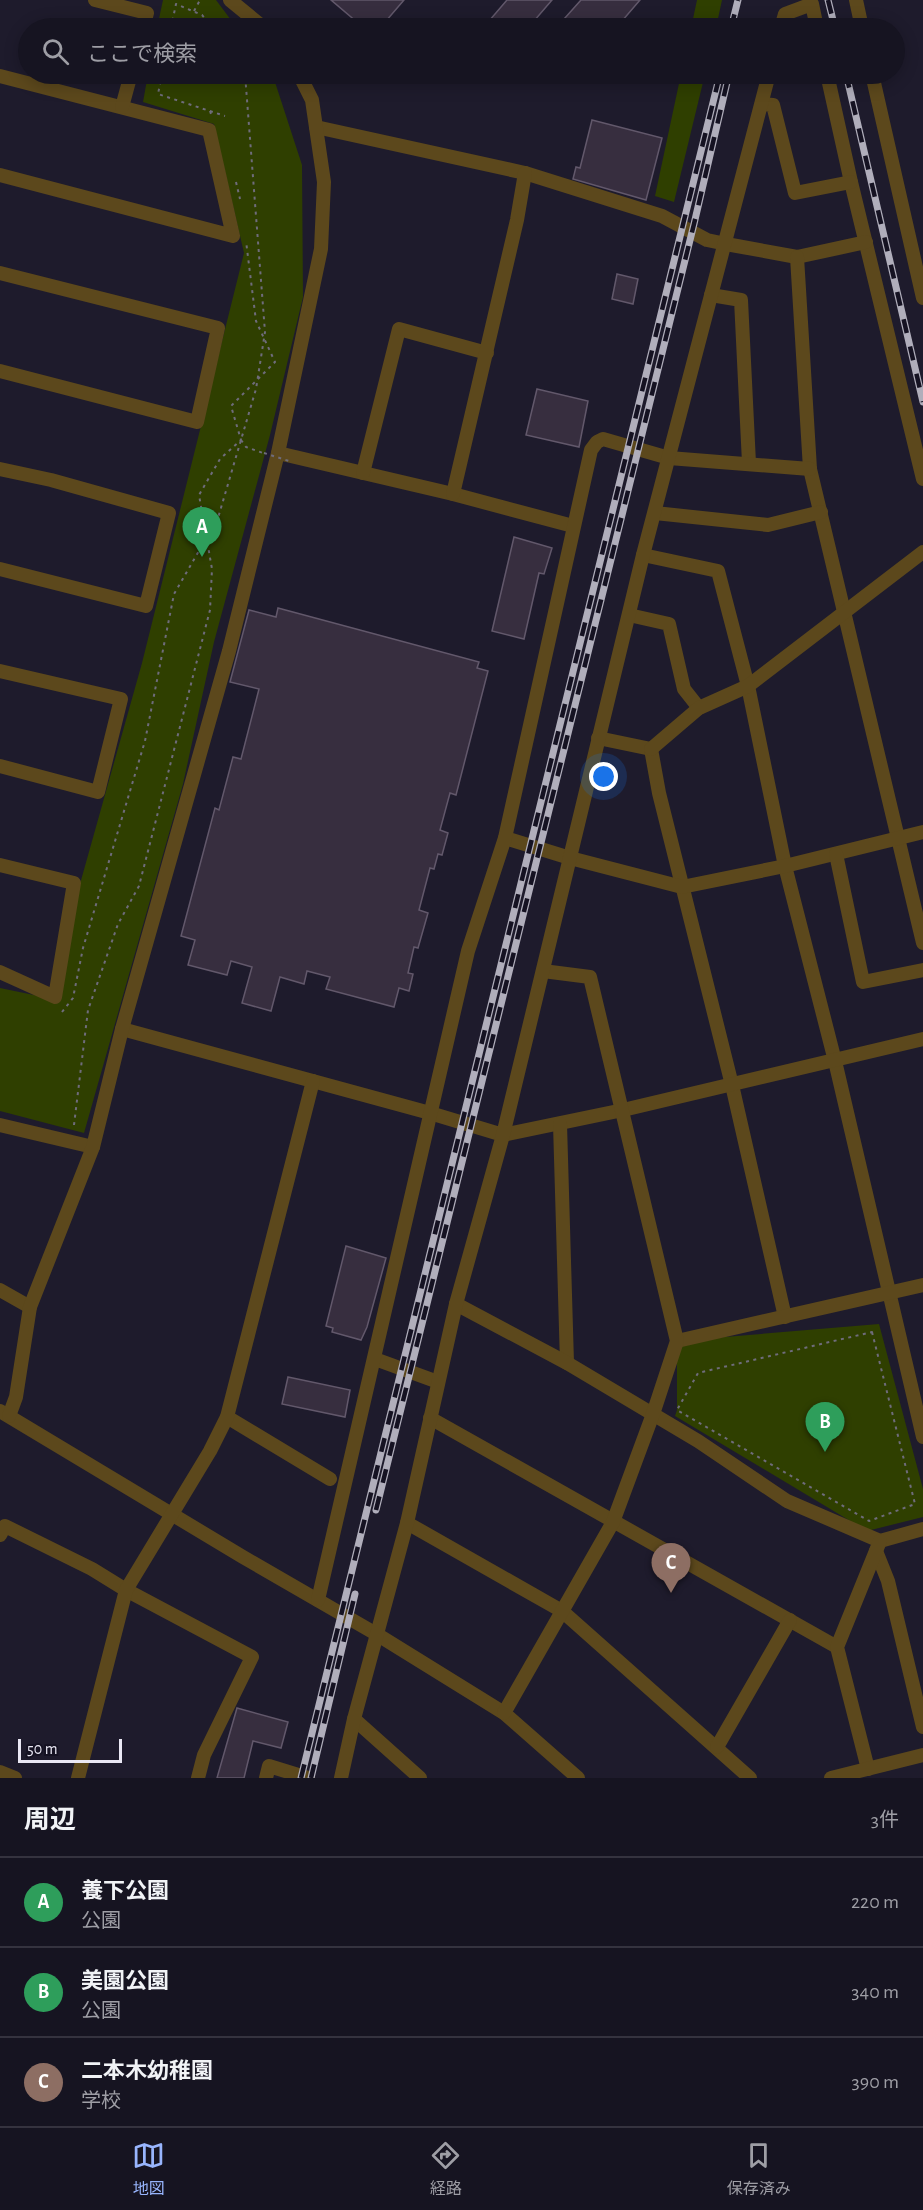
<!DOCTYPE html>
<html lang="ja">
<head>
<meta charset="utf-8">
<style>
	:root { --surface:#161421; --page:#1f1d2a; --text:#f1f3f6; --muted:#9e9ea5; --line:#35333f; --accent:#98b5fd }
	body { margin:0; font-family:"Alegreya Sans","Noto Sans JP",sans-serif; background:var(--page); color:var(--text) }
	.scale { position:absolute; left:18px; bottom:15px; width:104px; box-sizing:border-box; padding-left:6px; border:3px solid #eae8f4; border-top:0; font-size:16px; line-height:21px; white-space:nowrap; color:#eae8f4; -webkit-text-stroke:4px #151222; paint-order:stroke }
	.you { position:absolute; left:604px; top:777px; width:21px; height:21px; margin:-15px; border:4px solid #fff; border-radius:50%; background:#1a73e8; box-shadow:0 0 0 9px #1a73e833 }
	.badge { display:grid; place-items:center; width:39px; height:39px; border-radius:50%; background:var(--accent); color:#fff; font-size:20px; font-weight:700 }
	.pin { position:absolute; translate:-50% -50px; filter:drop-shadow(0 2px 3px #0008) }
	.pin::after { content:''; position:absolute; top:32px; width:21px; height:18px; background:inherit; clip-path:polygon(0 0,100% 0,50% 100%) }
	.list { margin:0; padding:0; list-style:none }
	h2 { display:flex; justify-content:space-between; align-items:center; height:78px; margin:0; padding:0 24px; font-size:26px }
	h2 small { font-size:20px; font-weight:400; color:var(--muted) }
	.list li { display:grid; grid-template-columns:39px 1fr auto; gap:18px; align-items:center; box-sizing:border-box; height:90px; padding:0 24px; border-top:2px solid var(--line) }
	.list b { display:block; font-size:22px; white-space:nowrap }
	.list p { margin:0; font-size:20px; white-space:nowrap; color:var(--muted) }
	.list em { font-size:20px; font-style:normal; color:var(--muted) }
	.icon { flex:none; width:33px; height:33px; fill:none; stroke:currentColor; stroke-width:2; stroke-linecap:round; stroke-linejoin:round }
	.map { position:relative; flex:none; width:923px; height:1778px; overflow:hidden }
	.search { position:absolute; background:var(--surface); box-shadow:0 3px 15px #0003; left:18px; right:18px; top:18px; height:66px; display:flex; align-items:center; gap:15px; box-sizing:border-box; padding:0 21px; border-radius:33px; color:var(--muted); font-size:22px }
	.sheet { height:348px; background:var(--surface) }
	nav { display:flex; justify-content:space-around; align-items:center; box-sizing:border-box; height:84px; border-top:2px solid var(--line); background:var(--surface); font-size:16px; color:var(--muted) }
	nav a { display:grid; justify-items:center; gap:3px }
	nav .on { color:var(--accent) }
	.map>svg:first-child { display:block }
	.green { fill:#2f3f00 }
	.building { fill:#372e3f; stroke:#62586b; stroke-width:1.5 }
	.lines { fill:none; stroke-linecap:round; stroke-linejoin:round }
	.path { stroke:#6f6c7b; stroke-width:2; stroke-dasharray:3 4.5; stroke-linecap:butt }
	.minor { stroke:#5c481c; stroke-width:14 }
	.rail-casing { stroke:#b0aebb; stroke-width:7 }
	.rail { stroke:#151222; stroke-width:4.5; stroke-dasharray:14; stroke-linecap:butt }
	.path-bridge { stroke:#6f6c7b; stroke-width:2; stroke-dasharray:3 4.5; stroke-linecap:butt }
</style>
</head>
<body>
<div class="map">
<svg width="923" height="1778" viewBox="0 0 923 1778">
	<rect width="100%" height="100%" fill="#1e1b2c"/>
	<g class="green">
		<polygon points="163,0 216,0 237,28 157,28"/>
		<polygon points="697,0 722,0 716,28 691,28"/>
		<polygon points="148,74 270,74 274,79 302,165 303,297 270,435 214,642 183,784 84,1133 0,1111 0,988 58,1000 78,891 142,663 244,253 214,124 143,102"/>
		<polygon points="681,74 705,74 674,202 655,196"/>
		<polygon points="879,1324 923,1489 923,1517 867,1531 675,1416 677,1410 677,1341"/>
	</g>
	<g class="building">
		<polygon points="331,0 404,0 380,28 364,28"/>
		<polygon points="507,0 552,0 528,28 483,28"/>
		<polygon points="581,0 640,0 616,28 556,28"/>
		<polygon points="592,120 662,138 646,200 573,179 576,167 580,168"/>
		<polygon points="617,274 638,279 633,304 612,299"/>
		<polygon points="537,389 588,401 579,447 526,435"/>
		<polygon points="514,537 552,548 544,574 539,573 524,639 492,631"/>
		<polygon points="278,608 479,662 477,668 488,671 456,795 450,793 440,830 448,833 442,855 438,854 434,869 430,868 419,910 428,913 418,948 414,947 408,973 413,974 409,991 399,988 394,1007 326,989 330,977 307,971 304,984 280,977 271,1011 242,1003 252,967 231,961 227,975 188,965 195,940 181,936 215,808 219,810 233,757 241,759 259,689 230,682 249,610 276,617"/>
		<polygon points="346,1246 386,1258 367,1327 361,1340 332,1332 333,1328 326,1326"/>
		<polygon points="288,1377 350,1390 345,1417 282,1404"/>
		<polygon points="237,1708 288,1722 281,1748 253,1741 244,1778 217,1778"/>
	</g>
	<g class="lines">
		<g class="path">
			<polyline points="194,11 200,0"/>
			<polyline points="171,28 176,4 202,15 213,28"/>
			<polyline points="162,74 158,94 225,116"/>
			<polyline points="210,111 212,117"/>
			<polyline points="236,182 240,199"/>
			<polyline points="241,440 246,447 263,453"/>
			<polyline points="62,1012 73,998 83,948 145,741 174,594 218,518 256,389 265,332 245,74"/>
			<polyline points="74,1125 88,1010 118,924 139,886 210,610 212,569 199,495 220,459 241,440 231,406 275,362 256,321 246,241"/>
			<polygon points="872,1332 915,1504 869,1521 677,1410 698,1373"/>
		</g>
		<g class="minor">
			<polyline points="95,0 147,13 143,28"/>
			<polyline points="230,0 264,28"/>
			<polyline points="856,0 862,28"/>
			<polyline points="781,28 785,14 812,4 817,28"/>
			<polyline points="827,74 851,182 923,479"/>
			<polyline points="872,74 923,298"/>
			<polyline points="0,76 209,130 233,236 0,175"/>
			<polyline points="762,104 773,105 795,193 851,182"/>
			<polyline points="122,107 131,74"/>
			<polyline points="316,127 525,173 662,216 707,240 726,244 797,257 866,242"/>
			<polyline points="797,257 810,469 923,943"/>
			<polyline points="0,273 218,328 197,422 0,371"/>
			<polyline points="711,295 741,300 749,463"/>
			<polyline points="278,453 453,494 573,526"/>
			<polyline points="0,469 51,480 169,513 146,606 0,569"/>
			<polyline points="363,473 399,329 487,353"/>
			<polyline points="453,494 517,220 525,173"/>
			<polyline points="655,513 768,525 821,512"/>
			<polyline points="643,555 718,571 748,686 785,866 835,1061 923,1437"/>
			<polyline points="629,615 669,624 684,689 699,708"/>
			<polyline points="0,671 121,699 98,792 0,766"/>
			<polyline points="598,738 651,749"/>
			<polyline points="651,749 659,793 732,1085 785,1317"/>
			<polyline points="651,749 699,708 748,686 923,552"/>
			<polyline points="505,838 570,858 682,887 785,866 923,832"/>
			<polyline points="836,854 863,982 923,970"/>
			<polyline points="0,865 74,883 55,997 0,972"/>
			<polyline points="122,1029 430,1113 503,1135 623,1110 923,1039"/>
			<polyline points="560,1124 567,1363"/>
			<polyline points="0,1125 93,1147"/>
			<polyline points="0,1290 30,1307"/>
			<polyline points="456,1304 567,1363 698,1441 787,1501 880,1541 923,1529"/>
			<polyline points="677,1341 923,1285"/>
			<polyline points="375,1359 438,1382"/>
			<polyline points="0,1411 243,1557 378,1635 504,1713 578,1778"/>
			<polyline points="9,1416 16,1397 30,1307 93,1147 122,1029 229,651 278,453 321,249 324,182 312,100 299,74"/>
			<polyline points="227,1417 330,1479"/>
			<polyline points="430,1418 837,1647"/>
			<polyline points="407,1523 562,1611 750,1778"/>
			<polyline points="0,1535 5,1526 92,1569 126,1590 252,1657 204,1755 198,1778"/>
			<polyline points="876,1551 888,1581 923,1727"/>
			<polyline points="318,1600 468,951 505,838 591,450 597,442 603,439 669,458 810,469"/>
			<polyline points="504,1713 613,1522 653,1414 677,1341 590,977 543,971"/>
			<polyline points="354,1719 420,1778"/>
			<polyline points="717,1747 790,1620"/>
			<polyline points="868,1769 837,1647 880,1541"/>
			<polyline points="0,1772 15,1778"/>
			<polyline points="78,1778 126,1590 210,1451 227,1417 313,1081"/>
			<polyline points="266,1778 269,1766 308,1778"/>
			<polyline points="341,1778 354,1719 407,1523 456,1304 503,1135 643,555 769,74"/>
			<polyline points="831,1778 923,1755"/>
		</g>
		<defs>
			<g id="rail">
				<polyline points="828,0 835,28"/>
				<polyline points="731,28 738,0"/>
				<polyline points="846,74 923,402"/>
				<polyline points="376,1510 694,224 729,74"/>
				<polyline points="301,1778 720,74"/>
				<polyline points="311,1778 355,1594"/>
			</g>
		</defs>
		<use href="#rail" class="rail-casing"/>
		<use href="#rail" class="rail"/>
		<polyline class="path-bridge" points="264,453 289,461"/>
	</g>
</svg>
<div class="scale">50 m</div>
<div class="you"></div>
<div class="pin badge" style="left:202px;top:557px;background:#2e9e5b">A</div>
<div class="pin badge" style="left:825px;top:1452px;background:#2e9e5b">B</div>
<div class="pin badge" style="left:671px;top:1593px;background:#8d6e63">C</div>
<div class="search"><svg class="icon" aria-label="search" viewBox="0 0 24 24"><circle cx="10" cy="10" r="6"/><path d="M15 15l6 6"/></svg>ここで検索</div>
</div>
<section class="sheet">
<h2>周辺<small>3件</small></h2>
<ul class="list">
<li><span class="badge" style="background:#2e9e5b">A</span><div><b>養下公園</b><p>公園</p></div><em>220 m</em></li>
<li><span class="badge" style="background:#2e9e5b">B</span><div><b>美園公園</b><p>公園</p></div><em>340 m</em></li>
<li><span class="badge" style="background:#8d6e63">C</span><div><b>二本木幼稚園</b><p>学校</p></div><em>390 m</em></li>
</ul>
</section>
<nav>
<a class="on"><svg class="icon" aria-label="map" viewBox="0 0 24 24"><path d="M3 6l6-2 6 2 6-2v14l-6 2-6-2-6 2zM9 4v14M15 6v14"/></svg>地図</a>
<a><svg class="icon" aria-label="directions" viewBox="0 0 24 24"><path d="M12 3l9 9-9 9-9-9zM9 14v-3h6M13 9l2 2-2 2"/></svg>経路</a>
<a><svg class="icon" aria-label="saved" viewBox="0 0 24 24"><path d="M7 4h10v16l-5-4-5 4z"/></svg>保存済み</a>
</nav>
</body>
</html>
